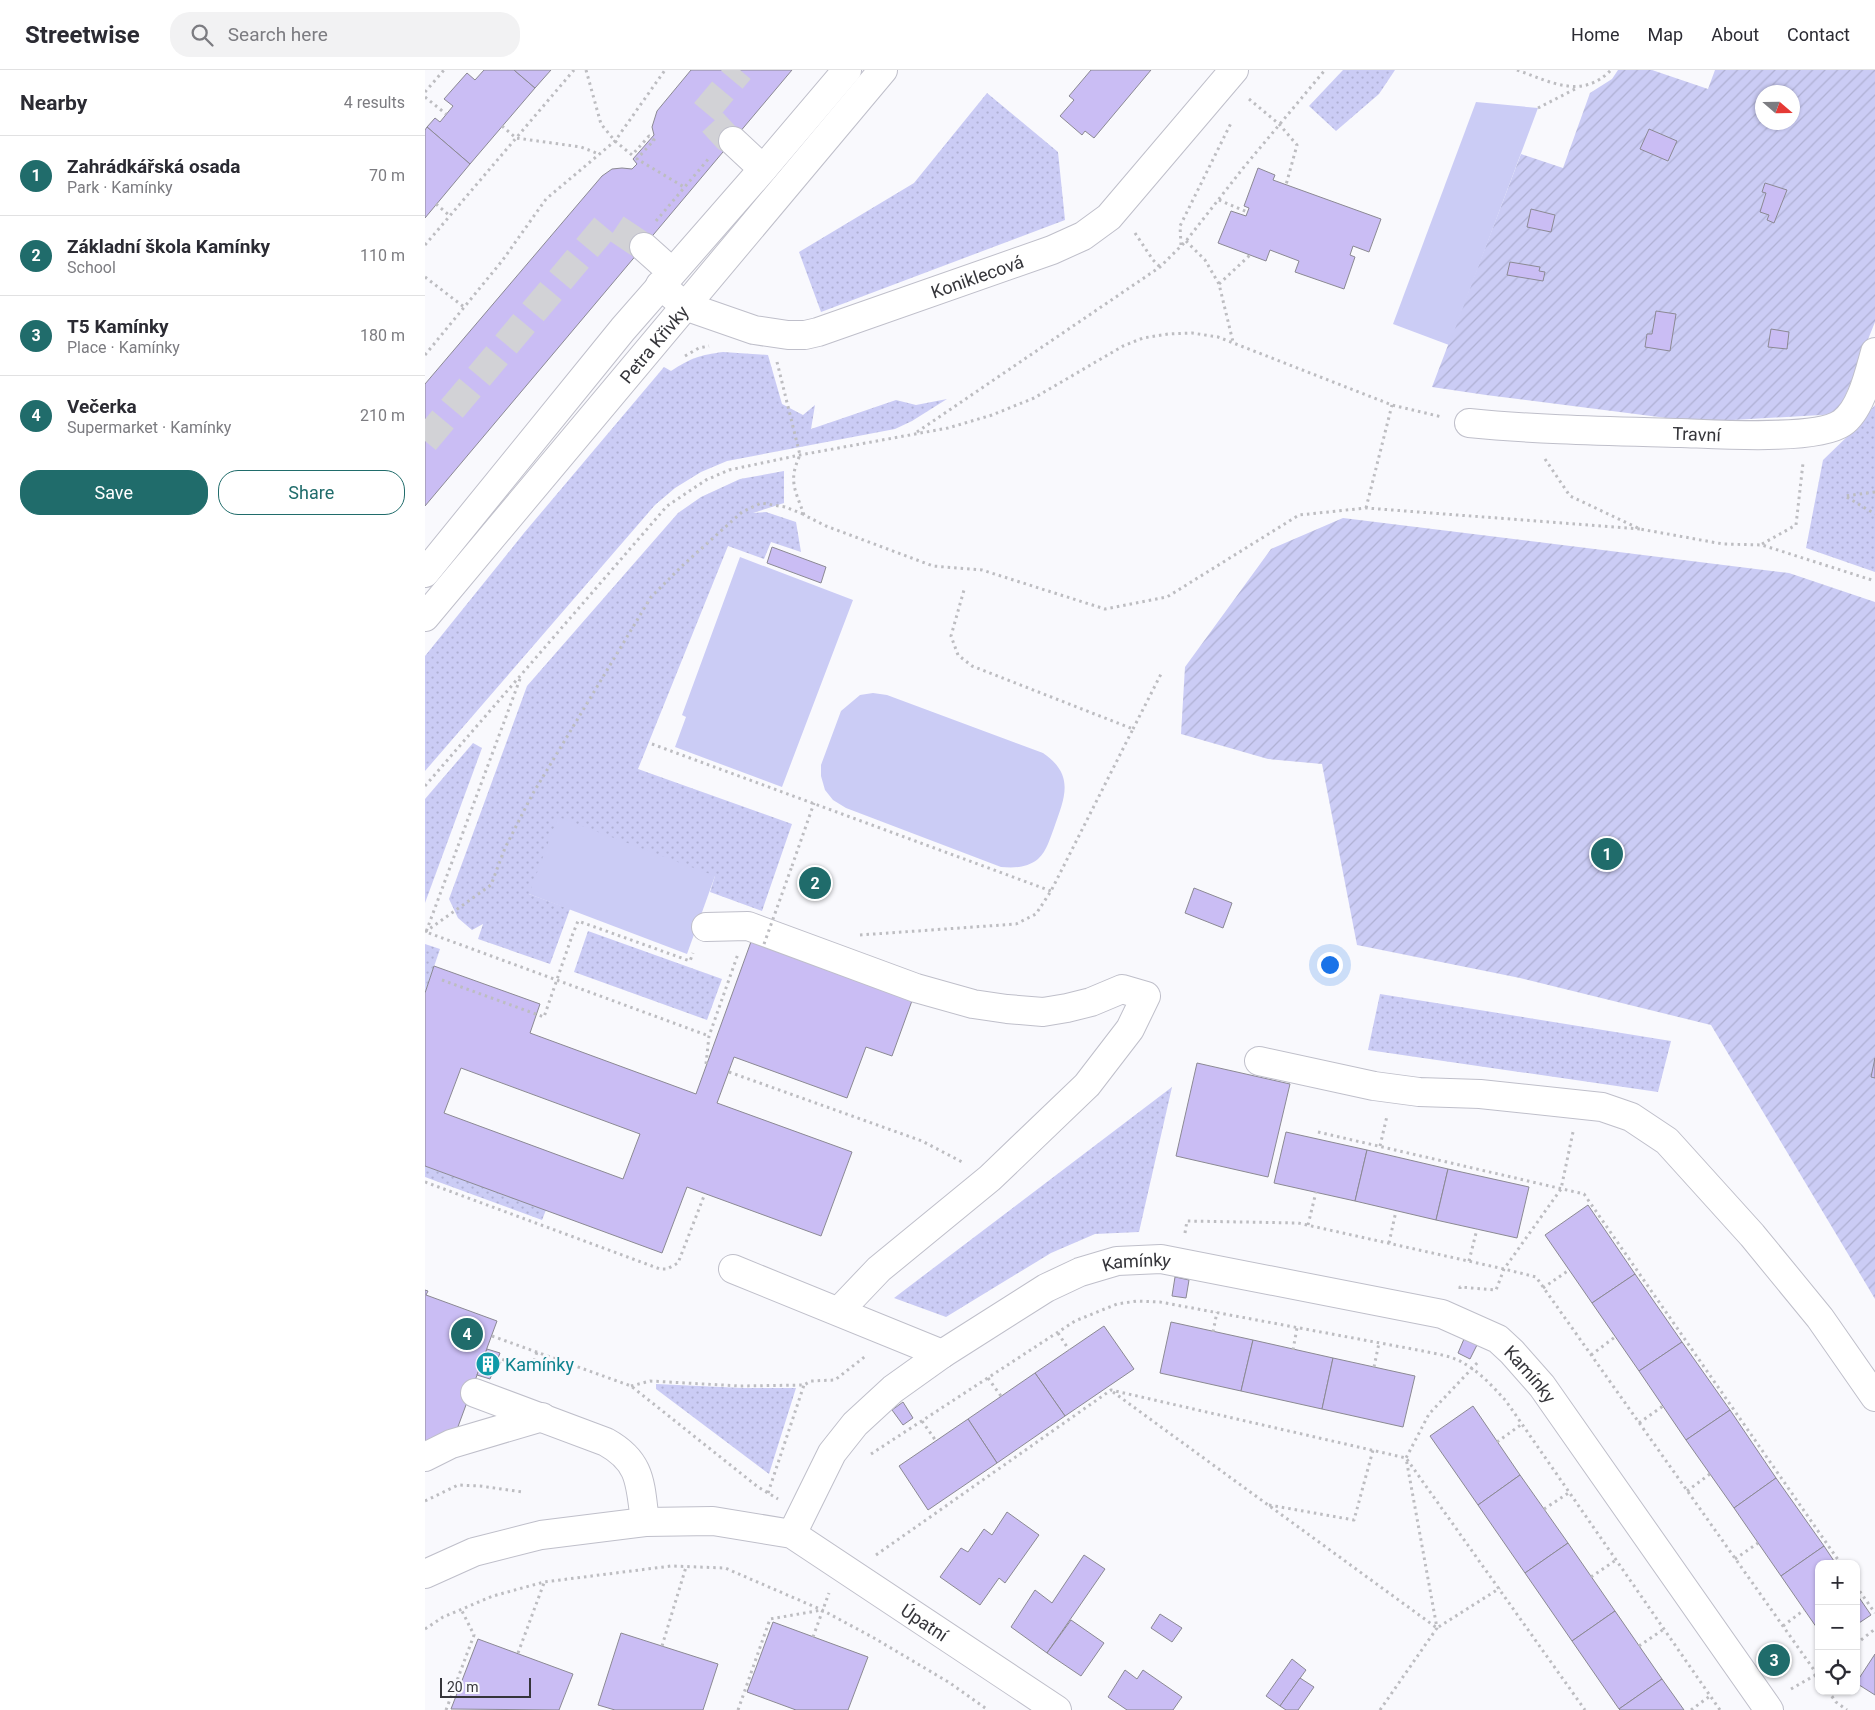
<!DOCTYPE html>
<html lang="en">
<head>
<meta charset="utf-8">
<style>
	:root { --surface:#fff; --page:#f2f2f3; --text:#2b2b33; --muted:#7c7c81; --line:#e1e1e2; --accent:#206c6b }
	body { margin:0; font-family:Roboto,sans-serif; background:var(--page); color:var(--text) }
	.controls { position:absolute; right:15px; bottom:15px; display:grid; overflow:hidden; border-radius:10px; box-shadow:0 1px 4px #0004 }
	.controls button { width:45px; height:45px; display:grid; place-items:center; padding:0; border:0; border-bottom:1px solid var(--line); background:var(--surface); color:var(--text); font:25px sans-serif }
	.compass { position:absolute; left:1330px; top:15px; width:45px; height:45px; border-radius:50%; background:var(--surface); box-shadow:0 1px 4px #0004; rotate:110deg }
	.scale { position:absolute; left:15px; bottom:12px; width:91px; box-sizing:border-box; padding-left:5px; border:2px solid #35353a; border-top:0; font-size:14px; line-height:18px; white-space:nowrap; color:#35353a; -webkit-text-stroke:4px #f9f9fd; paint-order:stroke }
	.you { position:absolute; left:904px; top:894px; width:18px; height:18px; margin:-12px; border:4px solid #fff; border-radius:50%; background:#1a73e8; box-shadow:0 0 0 8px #1a73e833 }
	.badge { display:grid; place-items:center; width:32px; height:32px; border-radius:50%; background:var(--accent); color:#fff; font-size:16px; font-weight:700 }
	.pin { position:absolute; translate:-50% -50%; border:2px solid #fff; box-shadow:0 1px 5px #0006 }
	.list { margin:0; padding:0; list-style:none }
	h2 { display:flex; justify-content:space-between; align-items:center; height:65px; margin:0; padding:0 20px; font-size:21px }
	h2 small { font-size:16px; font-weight:400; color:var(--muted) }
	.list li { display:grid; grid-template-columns:32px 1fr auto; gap:15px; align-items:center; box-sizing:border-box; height:80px; padding:0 20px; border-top:1px solid var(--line) }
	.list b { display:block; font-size:19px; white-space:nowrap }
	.list p { margin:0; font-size:16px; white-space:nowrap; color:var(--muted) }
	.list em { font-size:16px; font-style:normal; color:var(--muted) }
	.actions { display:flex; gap:10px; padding:15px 20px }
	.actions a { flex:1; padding:11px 0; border:1px solid var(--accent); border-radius:20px; text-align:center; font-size:18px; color:var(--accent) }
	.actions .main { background:var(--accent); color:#fff }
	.icon { flex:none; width:28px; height:28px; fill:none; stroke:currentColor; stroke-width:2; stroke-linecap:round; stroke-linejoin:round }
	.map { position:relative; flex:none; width:1450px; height:1640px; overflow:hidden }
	header { display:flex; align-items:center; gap:30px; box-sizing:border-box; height:70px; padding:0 25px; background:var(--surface); border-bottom:1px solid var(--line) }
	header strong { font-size:24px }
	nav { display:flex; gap:28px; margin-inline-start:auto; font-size:18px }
	.search { width:350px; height:45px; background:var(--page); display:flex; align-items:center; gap:12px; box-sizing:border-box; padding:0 18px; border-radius:20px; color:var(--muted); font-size:19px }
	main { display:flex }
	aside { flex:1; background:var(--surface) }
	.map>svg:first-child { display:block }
	.grass { fill:url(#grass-dots) }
	.garden { fill:url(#garden-furrows); fill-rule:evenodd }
	.pitch { fill:#cbccf5 }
	.building { fill:#cabdf4; stroke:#8b8993; fill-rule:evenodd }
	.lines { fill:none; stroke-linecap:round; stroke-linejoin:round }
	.minor-tunnel { stroke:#d2d2d6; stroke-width:28; stroke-dasharray:28 14; stroke-linecap:butt }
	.minor-casing { stroke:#bfbfca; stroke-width:30 }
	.path { stroke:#bdbdc1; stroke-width:3; stroke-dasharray:2.5 4; stroke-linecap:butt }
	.minor { stroke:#fff; stroke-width:28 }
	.path-bridge { stroke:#bdbdc1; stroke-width:3; stroke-dasharray:2.5 4; stroke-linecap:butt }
	.labels { text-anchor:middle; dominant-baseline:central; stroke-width:5; stroke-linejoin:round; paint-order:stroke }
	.street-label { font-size:18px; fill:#35353a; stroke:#f9f9fd }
	.culture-label { font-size:18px; fill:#0d838f; stroke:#f9f9fd; text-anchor:start }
</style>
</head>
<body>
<header>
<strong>Streetwise</strong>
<div class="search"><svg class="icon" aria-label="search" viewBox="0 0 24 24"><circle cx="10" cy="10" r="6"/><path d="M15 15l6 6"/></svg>Search here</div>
<nav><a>Home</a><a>Map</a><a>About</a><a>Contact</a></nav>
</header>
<main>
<aside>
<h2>Nearby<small>4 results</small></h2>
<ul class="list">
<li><span class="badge">1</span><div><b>Zahrádkářská osada</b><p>Park · Kamínky</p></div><em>70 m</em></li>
<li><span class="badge">2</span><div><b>Základní škola Kamínky</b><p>School</p></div><em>110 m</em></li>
<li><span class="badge">3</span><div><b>T5 Kamínky</b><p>Place · Kamínky</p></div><em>180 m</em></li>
<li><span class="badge">4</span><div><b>Večerka</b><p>Supermarket · Kamínky</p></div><em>210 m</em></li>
</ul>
<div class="actions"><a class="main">Save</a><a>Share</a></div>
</aside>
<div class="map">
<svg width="1450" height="1640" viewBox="0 0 1450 1640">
	<defs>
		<pattern id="grass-dots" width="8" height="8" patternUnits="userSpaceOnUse" patternTransform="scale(1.25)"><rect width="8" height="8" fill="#cbccf5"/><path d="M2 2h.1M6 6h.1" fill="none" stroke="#afb0d3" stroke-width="1.8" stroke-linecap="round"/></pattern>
		<pattern id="garden-furrows" width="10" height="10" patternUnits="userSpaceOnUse" patternTransform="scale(1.25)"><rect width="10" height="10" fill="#cbccf5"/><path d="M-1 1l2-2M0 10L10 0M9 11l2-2" fill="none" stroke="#afb0d3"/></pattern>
	</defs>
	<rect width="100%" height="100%" fill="#f9f9fd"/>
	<g class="grass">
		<polygon points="918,0 970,0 954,24 911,61 884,36"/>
		<polygon points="562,23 633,82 640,150 396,242 374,182 489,113"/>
		<path d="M298 282 343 285 357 334 378 345 390 335 386 359 471 330 491 335 522 329 487 351 470 359 302 391 276 402 250 418 230 435 0 701V586L99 463 239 297 246 301C266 288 275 285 298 282Z"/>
		<polygon points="1450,335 1450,502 1381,478 1398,390 1427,362"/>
		<polygon points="359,401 359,433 328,443 341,442 371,452 376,482 346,472 339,489 303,476 213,699 367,754 337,841 285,822 290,806 104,824 145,839 125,894 53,869 58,854 47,860 33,848 24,829 102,616 253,443 276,427 315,409"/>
		<polygon points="48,673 57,678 0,833 0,729"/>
		<polygon points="163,861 297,909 282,950 149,902"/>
		<polygon points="0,874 15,879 0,923"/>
		<polygon points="955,924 1246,971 1233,1022 943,980"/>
		<polygon points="747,1017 714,1162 670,1164 626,1183 521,1247 469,1228"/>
		<polygon points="0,1096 121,1140 117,1150 0,1107"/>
		<polygon points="231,1314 317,1318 371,1318 344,1404 231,1319"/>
	</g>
	<g class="garden">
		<path d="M1193 0H1227L1283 19 1290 0H1450V252L1413 344 1273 352 1061 325 1007 317 1096 84 1138 98 1165 23 1187 9ZM1338 22H1368V52H1338Z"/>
		<polygon points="918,448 1364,503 1450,532 1450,1229 1286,955 1095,908 932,875 897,694 843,689 756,664 760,597 846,479"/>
	</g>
	<g class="pitch">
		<polygon points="1051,32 1113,38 1024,275 968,254"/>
		<polygon points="315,487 428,530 357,717 250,677 261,647 257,645"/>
		<path d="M448 623 462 625 618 683C650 705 640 727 629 758 625 768 622 781 613 789 602 798 589 798 576 797L421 738 408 730 400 720 396 706V695L416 641 435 625Z"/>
		<polygon points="133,747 290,806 262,884 104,824"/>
	</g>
	<g class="building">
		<polygon points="59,0 89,0 110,18 45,94 2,57 10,48 15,52 28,36 19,29 42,3 50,10"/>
		<polygon points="89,0 126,0 110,18"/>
		<polygon points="266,0 367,0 0,436 0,314 177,106 187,99 197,98 207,99 212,94 208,89 229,65 227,57 232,41"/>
		<polygon points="666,0 726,0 669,68 660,61 657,65 635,46 649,30 644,26"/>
		<polygon points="2,57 45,94 0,148 0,60"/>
		<polygon points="1224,59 1252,71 1243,91 1215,79"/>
		<polygon points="833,98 850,105 848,110 956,149 944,182 928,176 925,185 930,187 919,219 870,202 874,191 845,180 841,191 793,173 806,141 821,146 824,138 819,136"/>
		<polygon points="1340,113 1362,120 1349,153 1342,150 1344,145 1335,142 1341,123 1337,122"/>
		<polygon points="1106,139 1130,145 1126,162 1102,157"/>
		<polygon points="1085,192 1115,197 1114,201 1120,202 1118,211 1082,205"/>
		<polygon points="1231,241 1251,244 1245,281 1220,277 1222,264 1227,264"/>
		<polygon points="1346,259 1364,262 1362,279 1343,277"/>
		<polygon points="347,477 401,497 396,513 342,493"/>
		<polygon points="769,818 807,833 798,858 760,843"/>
		<path d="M327 869 488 928 467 986 441 977 422 1028 309 987 292 1033 427 1082 396 1166 262 1117 237 1183 0 1096V923L9 896 115 934 105 963 271 1024ZM36 998 215 1064 198 1109 19 1043Z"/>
		<polygon points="1450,988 1450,1008 1446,1007"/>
		<polygon points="772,993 865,1014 843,1107 751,1086"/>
		<polygon points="861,1062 942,1080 930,1131 849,1113"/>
		<polygon points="942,1080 1023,1099 1011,1150 930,1131"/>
		<polygon points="1023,1099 1104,1117 1092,1168 1011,1150"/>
		<polygon points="1163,1135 1210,1204 1167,1233 1120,1165"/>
		<polygon points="1210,1204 1257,1272 1214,1301 1167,1233"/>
		<polygon points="750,1207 764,1210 761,1228 747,1226"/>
		<polygon points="0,1220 3,1221 1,1225 72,1251 31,1362 0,1377"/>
		<polygon points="746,1252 828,1270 816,1321 735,1303"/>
		<polygon points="679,1256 709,1299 640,1346 610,1303"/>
		<polygon points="1039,1269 1052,1275 1045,1289 1033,1283"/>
		<polygon points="828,1270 908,1288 897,1339 816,1321"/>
		<polygon points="1257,1272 1305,1340 1261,1370 1214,1301"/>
		<polygon points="62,1279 75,1283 65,1309 52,1305"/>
		<polygon points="908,1288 990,1306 978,1357 897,1339"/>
		<polygon points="610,1303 640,1346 572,1393 543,1349"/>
		<polygon points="478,1332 488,1348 478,1355 467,1340"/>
		<polygon points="1048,1336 1095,1405 1053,1435 1005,1366"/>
		<polygon points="1305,1340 1351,1408 1309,1438 1261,1370"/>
		<polygon points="543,1349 572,1393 503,1440 474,1396"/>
		<polygon points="1095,1405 1143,1473 1100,1503 1053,1435"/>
		<polygon points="1351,1408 1399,1476 1356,1506 1309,1438"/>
		<polygon points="582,1442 614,1465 580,1513 574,1508 555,1535 515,1507 536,1478 543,1482 559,1459 567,1465"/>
		<polygon points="1143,1473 1190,1541 1147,1571 1100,1503"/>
		<polygon points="1399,1476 1411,1494 1394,1494 1394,1561 1356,1506"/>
		<polygon points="659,1485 680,1499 622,1583 586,1557 610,1520 627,1533"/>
		<polygon points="1431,1523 1446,1545 1431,1555"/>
		<polygon points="1190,1541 1237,1609 1194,1639 1147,1571"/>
		<polygon points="735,1544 757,1558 747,1572 726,1558"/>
		<polygon points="646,1550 679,1573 656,1606 622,1583"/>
		<polygon points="348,1552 443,1587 423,1640 371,1640 322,1622"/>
		<polygon points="196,1563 293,1594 278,1640 190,1640 173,1635"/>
		<polygon points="53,1569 148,1604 134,1640 26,1639"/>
		<polygon points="1351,1575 1364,1594 1346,1606 1333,1587"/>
		<polygon points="1450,1584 1450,1625 1431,1613"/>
		<polygon points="867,1589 881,1600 855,1636 841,1626"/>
		<polygon points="700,1600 712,1609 718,1600 757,1627 748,1640 702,1640 683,1627"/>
		<polygon points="875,1608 889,1617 873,1640 861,1640 855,1636"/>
		<polygon points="1237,1609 1259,1640 1195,1640 1194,1639"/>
	</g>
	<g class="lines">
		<g class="minor-tunnel">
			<polyline points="308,71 302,68 279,43 315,0"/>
			<polyline points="0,371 183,153 219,177"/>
		</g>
		<defs>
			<g id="minor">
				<polyline points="308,71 338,99"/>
				<polyline points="219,177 247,202"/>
				<path id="s1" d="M235 215 260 236 329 260 363 265H380L393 262 627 180 658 166 684 147 809 0"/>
				<path id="s2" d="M1044 353C1114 360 1185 361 1256 363 1290 364 1391 371 1417 353 1436 340 1444 303 1450 282"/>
				<polyline points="0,503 198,259 338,99 422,0"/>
				<path id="s3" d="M0 547 458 0"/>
				<polyline points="281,857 323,856 491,918 548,934 582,939 618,942 642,938 666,932 697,919 721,926 705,959 662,1015 565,1108 454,1199 414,1241"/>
				<polyline points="834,991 949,1016 994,1022 1055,1024 1177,1037 1206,1047 1242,1071 1327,1165 1395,1248 1450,1327"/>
				<polyline points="308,1199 517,1284"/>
				<path d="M50 1323 181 1372C217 1392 215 1414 220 1452"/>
				<polyline points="0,1387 26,1374 117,1347"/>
				<path id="s4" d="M367 1464 407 1383 430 1354 468 1319 517 1284 621 1218 655 1202 692 1191 736 1189 1017 1244 1073 1269 1087 1282 1117 1316 1344 1640"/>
				<path id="s5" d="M0 1504 49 1482 116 1465 220 1452 288 1451 367 1464 632 1640"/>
			</g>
		</defs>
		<use href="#minor" class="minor-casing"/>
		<g class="path">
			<polyline points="161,0 176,54 190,71 207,85 224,66 229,70 212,89 259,117"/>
			<path d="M1092 0C1126 12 1157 30 1186 0"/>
			<polyline points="0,22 19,0"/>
			<polyline points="0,27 21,44"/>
			<polyline points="824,29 854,54 872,75 861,115"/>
			<polyline points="1113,38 1152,18"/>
			<polyline points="77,56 91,68 156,77 174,84"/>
			<polyline points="794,130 822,142"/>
			<polyline points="11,134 25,146"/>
			<polyline points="231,151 285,87"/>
			<polyline points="710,163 728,190 735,197"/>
			<polyline points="761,171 780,190 794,214 808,272"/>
			<polyline points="0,175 149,0"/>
			<polyline points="756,175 755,156 807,51"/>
			<polyline points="0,207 39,237"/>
			<polyline points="794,214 825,185"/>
			<polyline points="0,285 77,191 121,129 190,71 240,0"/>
			<polyline points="260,286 274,278 284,276"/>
			<path d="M352 292 375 385C363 411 370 419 379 445L401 456 508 496 557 500 680 539 742 527 874 445 941 438 1215 459"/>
			<polyline points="492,362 735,197 761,171 819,97 900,0"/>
			<polyline points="1120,389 1145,426 1215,459 1298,474 1337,475 1450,511"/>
			<polyline points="1450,422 1420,426 1450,444"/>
			<polyline points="941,438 967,335"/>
			<polyline points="1337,474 1371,455 1378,393"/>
			<polyline points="95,609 1,862 284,966"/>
			<polyline points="708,659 736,604"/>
			<polyline points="227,674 626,821"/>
			<polyline points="0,716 242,436 281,410 304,400 375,385 523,358 567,345 609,328 698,276 718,268 743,264 767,263 793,267 967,335 1017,347"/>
			<polyline points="367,796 389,733"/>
			<polyline points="0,862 66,815 80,778 107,725 226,527 257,496 317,442 336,433 360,437 378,444"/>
			<polyline points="435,865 591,854 611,844 626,821 708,659 547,596 533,585 526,566 539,520"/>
			<polyline points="147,866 153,851 265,891 268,883"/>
			<polyline points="281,994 284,966 313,884"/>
			<polyline points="304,1002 497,1071 539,1093"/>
			<polyline points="893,1062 1159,1124 1416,1494"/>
			<polyline points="955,1076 962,1046"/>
			<polyline points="0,1112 235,1199 242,1199 253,1193 279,1126"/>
			<polyline points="883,1155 891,1122"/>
			<polyline points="760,1163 762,1151 873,1153 1079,1199 1111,1207 1394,1607"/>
			<polyline points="964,1173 971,1141"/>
			<polyline points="1044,1191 1052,1159"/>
			<polyline points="1118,1218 1144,1200"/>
			<polyline points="1035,1219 1035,1217 1071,1220 1079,1199 1136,1119 1148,1062"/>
			<polyline points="788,1262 792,1242"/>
			<polyline points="633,1263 644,1280"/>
			<polyline points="67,1266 206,1316 333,1417 353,1429"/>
			<polyline points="868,1280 872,1258"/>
			<polyline points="1166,1285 1190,1267"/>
			<polyline points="949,1297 954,1273"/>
			<polyline points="72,1300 76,1289 106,1299 112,1282"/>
			<polyline points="563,1308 576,1326"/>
			<polyline points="206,1316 225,1311 315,1316 379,1315 386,1311 410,1310 442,1285"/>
			<polyline points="688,1322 1012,1558 1075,1518"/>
			<polyline points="497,1351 511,1371"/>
			<polyline points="1214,1353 1238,1336"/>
			<polyline points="1072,1372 1097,1354"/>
			<path d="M446 1384 650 1251 692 1234 712 1231 735 1232 998 1281C1012 1284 1028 1286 1040 1294 1056 1303 1069 1318 1081 1331L1295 1640"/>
			<polyline points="1262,1421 1285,1404"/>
			<polyline points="343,1423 379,1315"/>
			<polyline points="0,1431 33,1415 55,1416 98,1422"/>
			<polyline points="844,1435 929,1450 948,1380"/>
			<polyline points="1119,1439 1145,1422"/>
			<polyline points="451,1485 686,1320 981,1388 1160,1640"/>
			<polyline points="1310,1489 1333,1473"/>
			<polyline points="1166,1507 1191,1490"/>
			<polyline points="1431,1516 1450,1543"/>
			<polyline points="1358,1556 1379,1540"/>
			<polyline points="0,1559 18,1547 68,1526 119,1512 246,1496 300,1498 397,1540 449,1568 525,1613 563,1640"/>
			<polyline points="388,1567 404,1523"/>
			<polyline points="1431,1574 1450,1559"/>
			<polyline points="237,1576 261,1497"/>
			<polyline points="1214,1576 1239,1559"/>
			<polyline points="93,1583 119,1513"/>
			<polyline points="1366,1619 1394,1603"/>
			<polyline points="1403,1621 1411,1632 1422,1640"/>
			<polyline points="21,1640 49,1565 36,1539"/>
			<polyline points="313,1640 345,1549 397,1540"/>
			<polyline points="955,1640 1012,1558 981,1388 1004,1344 1054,1291"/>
			<polyline points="1266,1640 1285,1626"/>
		</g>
		<use href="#minor" class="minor"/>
		<g class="path-bridge">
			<polyline points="339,874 367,796"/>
			<polyline points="17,910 119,947 147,866"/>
		</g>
	</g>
	<defs>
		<symbol id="building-disc" viewBox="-11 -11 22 22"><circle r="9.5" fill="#0f9aa8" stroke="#f9f9fd"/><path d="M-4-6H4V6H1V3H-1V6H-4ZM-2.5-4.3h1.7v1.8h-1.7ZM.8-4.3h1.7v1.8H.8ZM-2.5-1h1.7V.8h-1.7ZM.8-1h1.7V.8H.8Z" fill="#fff"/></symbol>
	</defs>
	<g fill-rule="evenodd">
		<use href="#building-disc" x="49" y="1280" width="28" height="28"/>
	</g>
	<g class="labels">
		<g class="street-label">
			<text stroke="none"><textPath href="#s1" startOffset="339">Koniklecová</textPath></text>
			<text stroke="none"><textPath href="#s3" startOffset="356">Petra Křivky</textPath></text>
			<text stroke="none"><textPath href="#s2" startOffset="228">Travní</textPath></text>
			<text stroke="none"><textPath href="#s4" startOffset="458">Kamínky</textPath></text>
			<text stroke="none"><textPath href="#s4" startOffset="878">Kamínky</textPath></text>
			<text stroke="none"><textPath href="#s5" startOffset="535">Úpatní</textPath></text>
		</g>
		<g class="culture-label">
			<text x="80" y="1294">Kamínky</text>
		</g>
	</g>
</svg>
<div class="controls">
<button>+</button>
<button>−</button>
<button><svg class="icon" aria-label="locate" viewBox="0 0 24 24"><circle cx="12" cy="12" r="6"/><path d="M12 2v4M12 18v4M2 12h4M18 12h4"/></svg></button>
</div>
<svg class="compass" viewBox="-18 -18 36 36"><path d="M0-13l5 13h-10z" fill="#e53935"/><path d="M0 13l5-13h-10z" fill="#7c7c81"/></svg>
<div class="scale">20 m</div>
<div class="you"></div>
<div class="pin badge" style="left:1182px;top:784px">1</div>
<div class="pin badge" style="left:390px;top:813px">2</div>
<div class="pin badge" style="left:1349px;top:1590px">3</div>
<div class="pin badge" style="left:42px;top:1264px">4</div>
</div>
</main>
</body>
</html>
